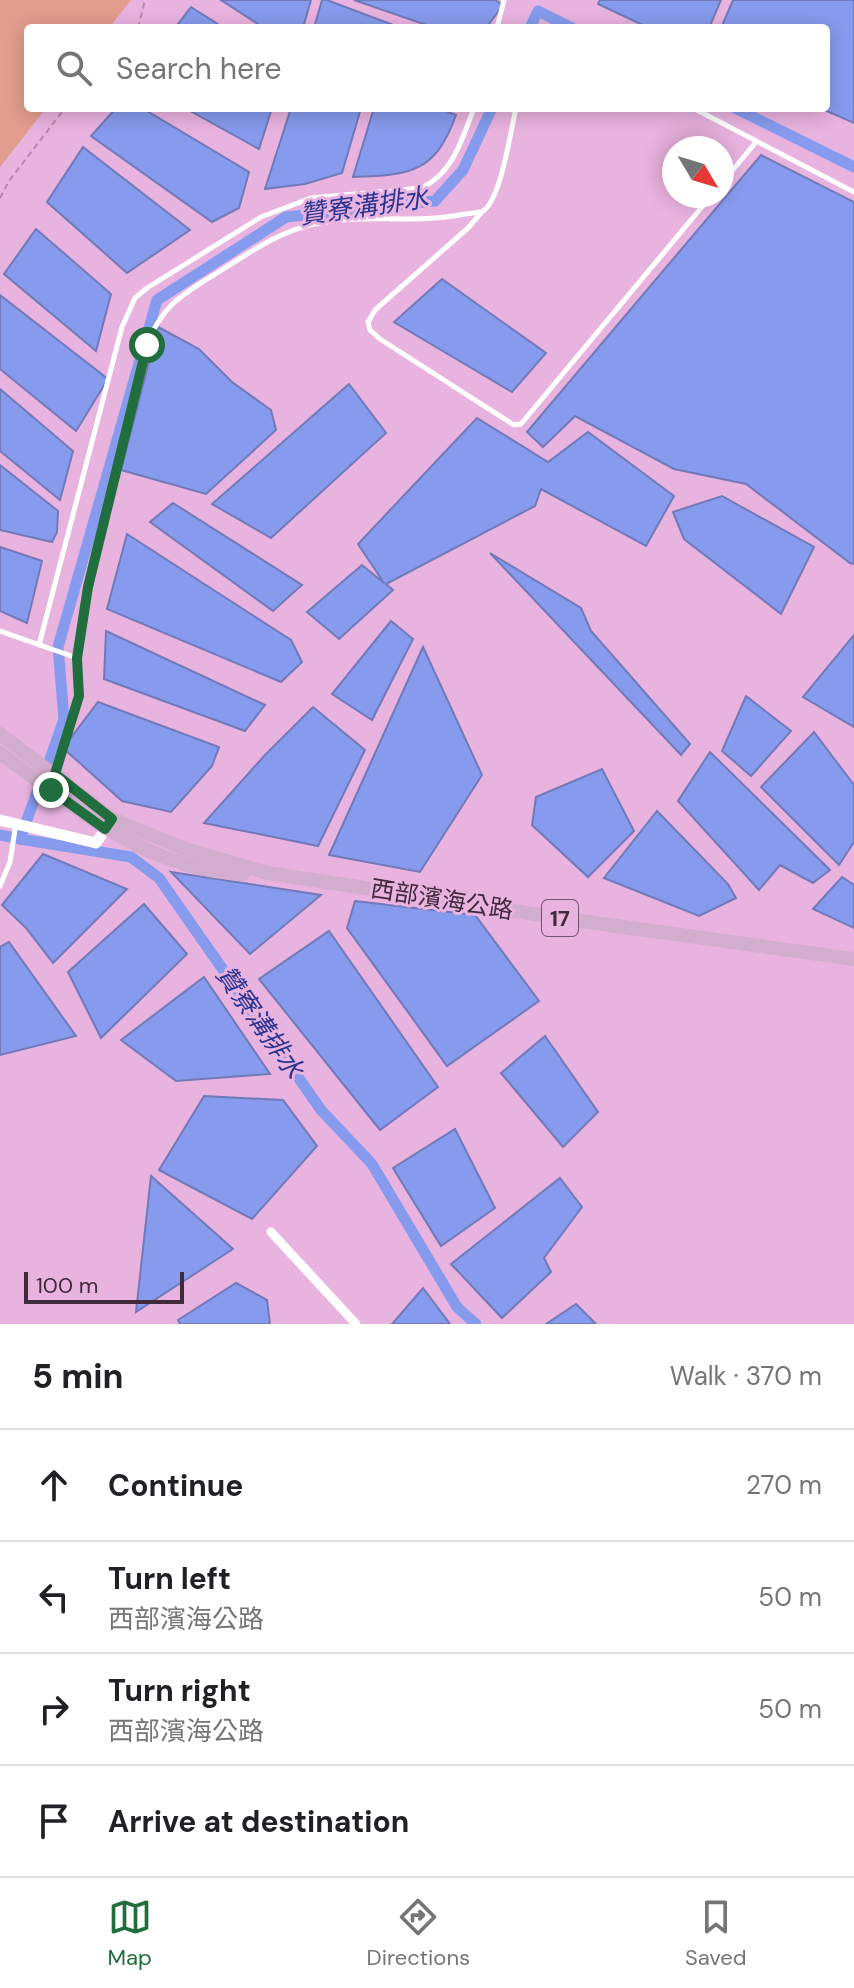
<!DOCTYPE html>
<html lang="en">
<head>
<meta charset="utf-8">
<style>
	:root { --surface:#fff; --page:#f6f6f6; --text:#202124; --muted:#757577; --line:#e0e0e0; --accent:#206e3d }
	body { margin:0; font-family:"DM Sans","Noto Sans TC",sans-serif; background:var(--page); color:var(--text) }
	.compass { position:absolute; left:662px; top:136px; width:72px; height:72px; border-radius:50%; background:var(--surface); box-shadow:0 4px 20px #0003; rotate:128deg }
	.scale { position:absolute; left:24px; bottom:20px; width:160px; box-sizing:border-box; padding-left:8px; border:4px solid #3f293b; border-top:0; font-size:22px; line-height:28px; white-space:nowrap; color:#3f293b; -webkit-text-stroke:6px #e9b3e0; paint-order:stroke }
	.stop { position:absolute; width:24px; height:24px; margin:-18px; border:6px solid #206e3d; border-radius:50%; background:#fff }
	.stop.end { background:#206e3d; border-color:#fff; box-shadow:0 2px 8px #0008 }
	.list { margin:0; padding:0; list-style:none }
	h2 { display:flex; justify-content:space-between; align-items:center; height:104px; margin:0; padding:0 32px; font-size:34px }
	h2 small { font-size:26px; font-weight:400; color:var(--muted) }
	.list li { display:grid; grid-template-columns:52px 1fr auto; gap:24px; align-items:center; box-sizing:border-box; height:112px; padding:0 32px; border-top:2px solid var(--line) }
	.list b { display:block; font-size:30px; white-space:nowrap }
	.list p { margin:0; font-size:26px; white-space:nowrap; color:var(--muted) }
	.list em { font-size:26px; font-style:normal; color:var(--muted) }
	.icon { flex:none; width:44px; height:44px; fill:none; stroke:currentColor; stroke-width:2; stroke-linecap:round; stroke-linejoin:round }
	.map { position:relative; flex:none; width:854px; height:1324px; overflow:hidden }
	.search { position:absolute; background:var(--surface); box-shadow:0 4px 20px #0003; left:24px; right:24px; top:24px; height:88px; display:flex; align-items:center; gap:20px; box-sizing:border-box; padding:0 28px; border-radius:8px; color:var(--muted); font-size:30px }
	.sheet { height:552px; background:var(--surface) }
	nav { display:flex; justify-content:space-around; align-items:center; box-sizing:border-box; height:112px; border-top:2px solid var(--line); background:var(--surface); font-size:22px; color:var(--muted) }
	nav a { display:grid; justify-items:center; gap:4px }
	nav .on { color:var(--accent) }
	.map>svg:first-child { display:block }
	.green { fill:#e29d8e }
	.water { fill:#869bed; stroke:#7179b8; stroke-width:2 }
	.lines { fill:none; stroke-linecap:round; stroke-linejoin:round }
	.canal { stroke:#869bed; stroke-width:11 }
	.path { stroke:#b488ad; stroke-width:2; stroke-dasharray:6 4; stroke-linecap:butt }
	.service { stroke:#fff; stroke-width:5 }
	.minor { stroke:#fff; stroke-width:9 }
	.tertiary { stroke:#fff; stroke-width:11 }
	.primary { stroke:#d3adcd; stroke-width:14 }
	.route { stroke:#206e3d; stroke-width:10 }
	.labels { text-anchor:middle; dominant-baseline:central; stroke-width:6; stroke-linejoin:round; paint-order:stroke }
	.shield { fill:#e9b3e0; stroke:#72526c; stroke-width:2 }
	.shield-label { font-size:22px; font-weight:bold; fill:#3f293b }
	.street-label { font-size:24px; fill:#3f293b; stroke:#e9b3e0 }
	.water-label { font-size:26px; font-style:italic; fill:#2a3491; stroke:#e9b3e0 }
</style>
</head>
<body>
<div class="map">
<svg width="854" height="1324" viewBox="0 0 854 1324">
	<rect width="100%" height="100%" fill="#e9b3e0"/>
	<polygon class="green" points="0,0 131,0 109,28 28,28 28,108 46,108 0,167"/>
	<g class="water">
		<polygon points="221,0 311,0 303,28 264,28"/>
		<polygon points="322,0 327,0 401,28 314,28"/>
		<polygon points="354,0 495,0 503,5 486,28 435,28"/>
		<polygon points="600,0 721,0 709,28 649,28 598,4"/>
		<polygon points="733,0 854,0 854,123 820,108 826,108 826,28 721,28"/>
		<polygon points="191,7 224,28 175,28"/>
		<polygon points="116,108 142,108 249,172 239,208 212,222 91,136"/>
		<polygon points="185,108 272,108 259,149"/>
		<polygon points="291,108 361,108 342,173 305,184 265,189"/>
		<path d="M374 108H439L456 115C435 174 409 175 353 177Z"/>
		<polygon points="83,147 190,230 127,273 47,202"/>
		<polygon points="761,155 854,202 854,564 850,563 746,484 674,469 575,416 543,447 527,432"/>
		<polygon points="36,229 111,294 96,351 4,274"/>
		<polygon points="442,279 546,353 512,392 394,322"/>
		<polygon points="0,295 108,379 76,431 0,369"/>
		<polygon points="158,327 199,349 232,382 271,410 276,430 206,494 121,470"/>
		<polygon points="349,384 386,433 271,538 212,504"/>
		<polygon points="0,389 73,451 60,500 0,451"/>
		<polygon points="477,418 548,462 588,432 674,496 646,546 541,489 535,506 386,584 393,590 339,639 307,612 362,565 384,583 358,544"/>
		<polygon points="0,465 58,511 57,532 52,542 0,530"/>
		<polygon points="722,496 814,547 781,614 684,539 673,512"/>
		<polygon points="173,503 302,585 273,611 150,522"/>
		<polygon points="127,534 291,640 302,662 281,682 107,609"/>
		<polygon points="0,547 42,561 27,623 0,611"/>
		<polygon points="490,553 581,608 591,631 690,744 681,755"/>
		<polygon points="391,621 413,639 372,720 332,694"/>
		<polygon points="106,631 265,705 245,731 104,679"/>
		<polygon points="854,635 854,727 803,697"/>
		<polygon points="423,647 482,775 420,872 329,855"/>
		<polygon points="746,696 791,731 751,776 722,751"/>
		<polygon points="98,702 219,747 212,766 171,812 122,801 63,748"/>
		<polygon points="313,707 365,750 318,846 204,823 265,755"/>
		<polygon points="814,732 854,785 854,842 839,865 761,787"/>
		<polygon points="710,752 830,870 813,883 780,865 759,890 678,801"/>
		<polygon points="602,769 634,831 588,877 532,825 536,797"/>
		<polygon points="657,811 728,884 736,898 699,916 604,878"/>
		<polygon points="43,854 127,889 53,963 26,928 2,905"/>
		<polygon points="171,872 321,895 250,954"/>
		<polygon points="842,877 854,885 854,928 813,909"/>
		<polygon points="355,901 475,915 539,1001 447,1066 347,928"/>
		<polygon points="144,904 187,954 101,1038 68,972"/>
		<polygon points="329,931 438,1087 380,1130 259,979"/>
		<polygon points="9,942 76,1036 0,1055 0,947"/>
		<polygon points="204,977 270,1074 176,1081 121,1040"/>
		<polygon points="545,1036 598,1112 563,1147 501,1073"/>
		<polygon points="204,1096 283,1100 317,1146 252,1219 159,1170"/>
		<polygon points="455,1129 495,1208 441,1246 393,1168"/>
		<polygon points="151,1176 233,1249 136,1312"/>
		<polygon points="560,1178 582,1207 544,1258 551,1272 502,1318 451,1264"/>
		<polygon points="236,1283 267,1300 270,1324 180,1324 178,1320"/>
		<polygon points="423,1288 450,1324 392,1324"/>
		<polygon points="576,1304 596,1324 546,1324"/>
	</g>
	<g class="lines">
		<g class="canal">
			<polyline points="530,28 538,11 572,28"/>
			<polyline points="735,108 854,167"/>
			<polyline points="50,759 64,719 58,647 157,300 286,217 435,201 463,170 492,108"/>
			<polyline points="37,792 20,839 131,857 159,878 321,1110 372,1164 457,1307 476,1324"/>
			<polyline points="0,835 20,839"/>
		</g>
		<g class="path">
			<polyline points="138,28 145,0"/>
			<polyline points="0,198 9,181 65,108"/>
		</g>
		<g class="service">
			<polyline points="497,28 504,0"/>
			<polyline points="693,108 854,192"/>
			<polyline points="722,183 756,142"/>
			<polyline points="481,213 468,228 375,310 368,322 370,330 380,339 514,425 521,424 711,196"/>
			<polyline points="0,631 77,658"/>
			<path d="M39 645 122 327 135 298 147 288 261 217 311 198 421 188C453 174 462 139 474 108"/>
			<path d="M55 773 79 696 77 658 88 587 147 345C162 305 182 295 217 273 249 253 282 229 320 223 367 214 418 224 465 214 470 213 479 213 483 211 501 200 511 129 516 108"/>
			<polyline points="0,886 10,862 16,823"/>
		</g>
		<polyline class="minor" points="271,1232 356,1324"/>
		<polyline class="tertiary" points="0,820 96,843 110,822"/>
		<g class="primary">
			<polyline points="0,734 112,819 185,849 268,873 573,920 854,959"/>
			<path d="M0 753C74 807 147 870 243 874"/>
		</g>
	</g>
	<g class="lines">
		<polyline class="route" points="51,790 105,829 112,819 55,774 79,696 77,658 88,587 147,345"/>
	</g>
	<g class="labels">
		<rect class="shield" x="542" y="900" width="36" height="36" rx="6"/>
		<g class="shield-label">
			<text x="560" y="918">17</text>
		</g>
		<g class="street-label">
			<text transform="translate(442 899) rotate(9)">西部濱海公路</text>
		</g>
		<g class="water-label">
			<text transform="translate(364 206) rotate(-8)">贊寮溝排水</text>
			<text transform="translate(260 1022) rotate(55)">贊寮溝排水</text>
		</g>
	</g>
</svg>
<svg class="compass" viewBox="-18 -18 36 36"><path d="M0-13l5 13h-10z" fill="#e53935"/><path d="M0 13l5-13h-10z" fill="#757577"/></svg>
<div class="scale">100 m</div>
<div class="stop" style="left:147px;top:345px"></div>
<div class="stop end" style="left:51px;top:790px"></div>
<div class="search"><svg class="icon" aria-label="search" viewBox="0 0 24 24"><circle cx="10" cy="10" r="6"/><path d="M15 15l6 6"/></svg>Search here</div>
</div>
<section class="sheet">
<h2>5 min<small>Walk · 370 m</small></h2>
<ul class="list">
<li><svg class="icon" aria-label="ahead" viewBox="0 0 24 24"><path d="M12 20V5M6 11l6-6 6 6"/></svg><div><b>Continue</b></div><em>270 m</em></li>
<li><svg class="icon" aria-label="left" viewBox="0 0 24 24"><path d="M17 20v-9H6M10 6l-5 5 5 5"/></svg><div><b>Turn left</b><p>西部濱海公路</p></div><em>50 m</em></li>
<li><svg class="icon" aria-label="right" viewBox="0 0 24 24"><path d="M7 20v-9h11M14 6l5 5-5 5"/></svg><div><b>Turn right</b><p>西部濱海公路</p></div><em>50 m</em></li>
<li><svg class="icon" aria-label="arrive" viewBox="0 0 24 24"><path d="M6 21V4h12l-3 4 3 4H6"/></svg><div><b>Arrive at destination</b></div></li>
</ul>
</section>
<nav>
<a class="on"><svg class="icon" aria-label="map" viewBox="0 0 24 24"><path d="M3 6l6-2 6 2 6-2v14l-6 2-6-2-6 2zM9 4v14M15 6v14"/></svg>Map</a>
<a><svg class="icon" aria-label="directions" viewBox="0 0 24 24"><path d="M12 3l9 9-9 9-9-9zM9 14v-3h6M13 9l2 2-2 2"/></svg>Directions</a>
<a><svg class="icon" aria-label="saved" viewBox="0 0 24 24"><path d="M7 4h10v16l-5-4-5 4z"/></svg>Saved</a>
</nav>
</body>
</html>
